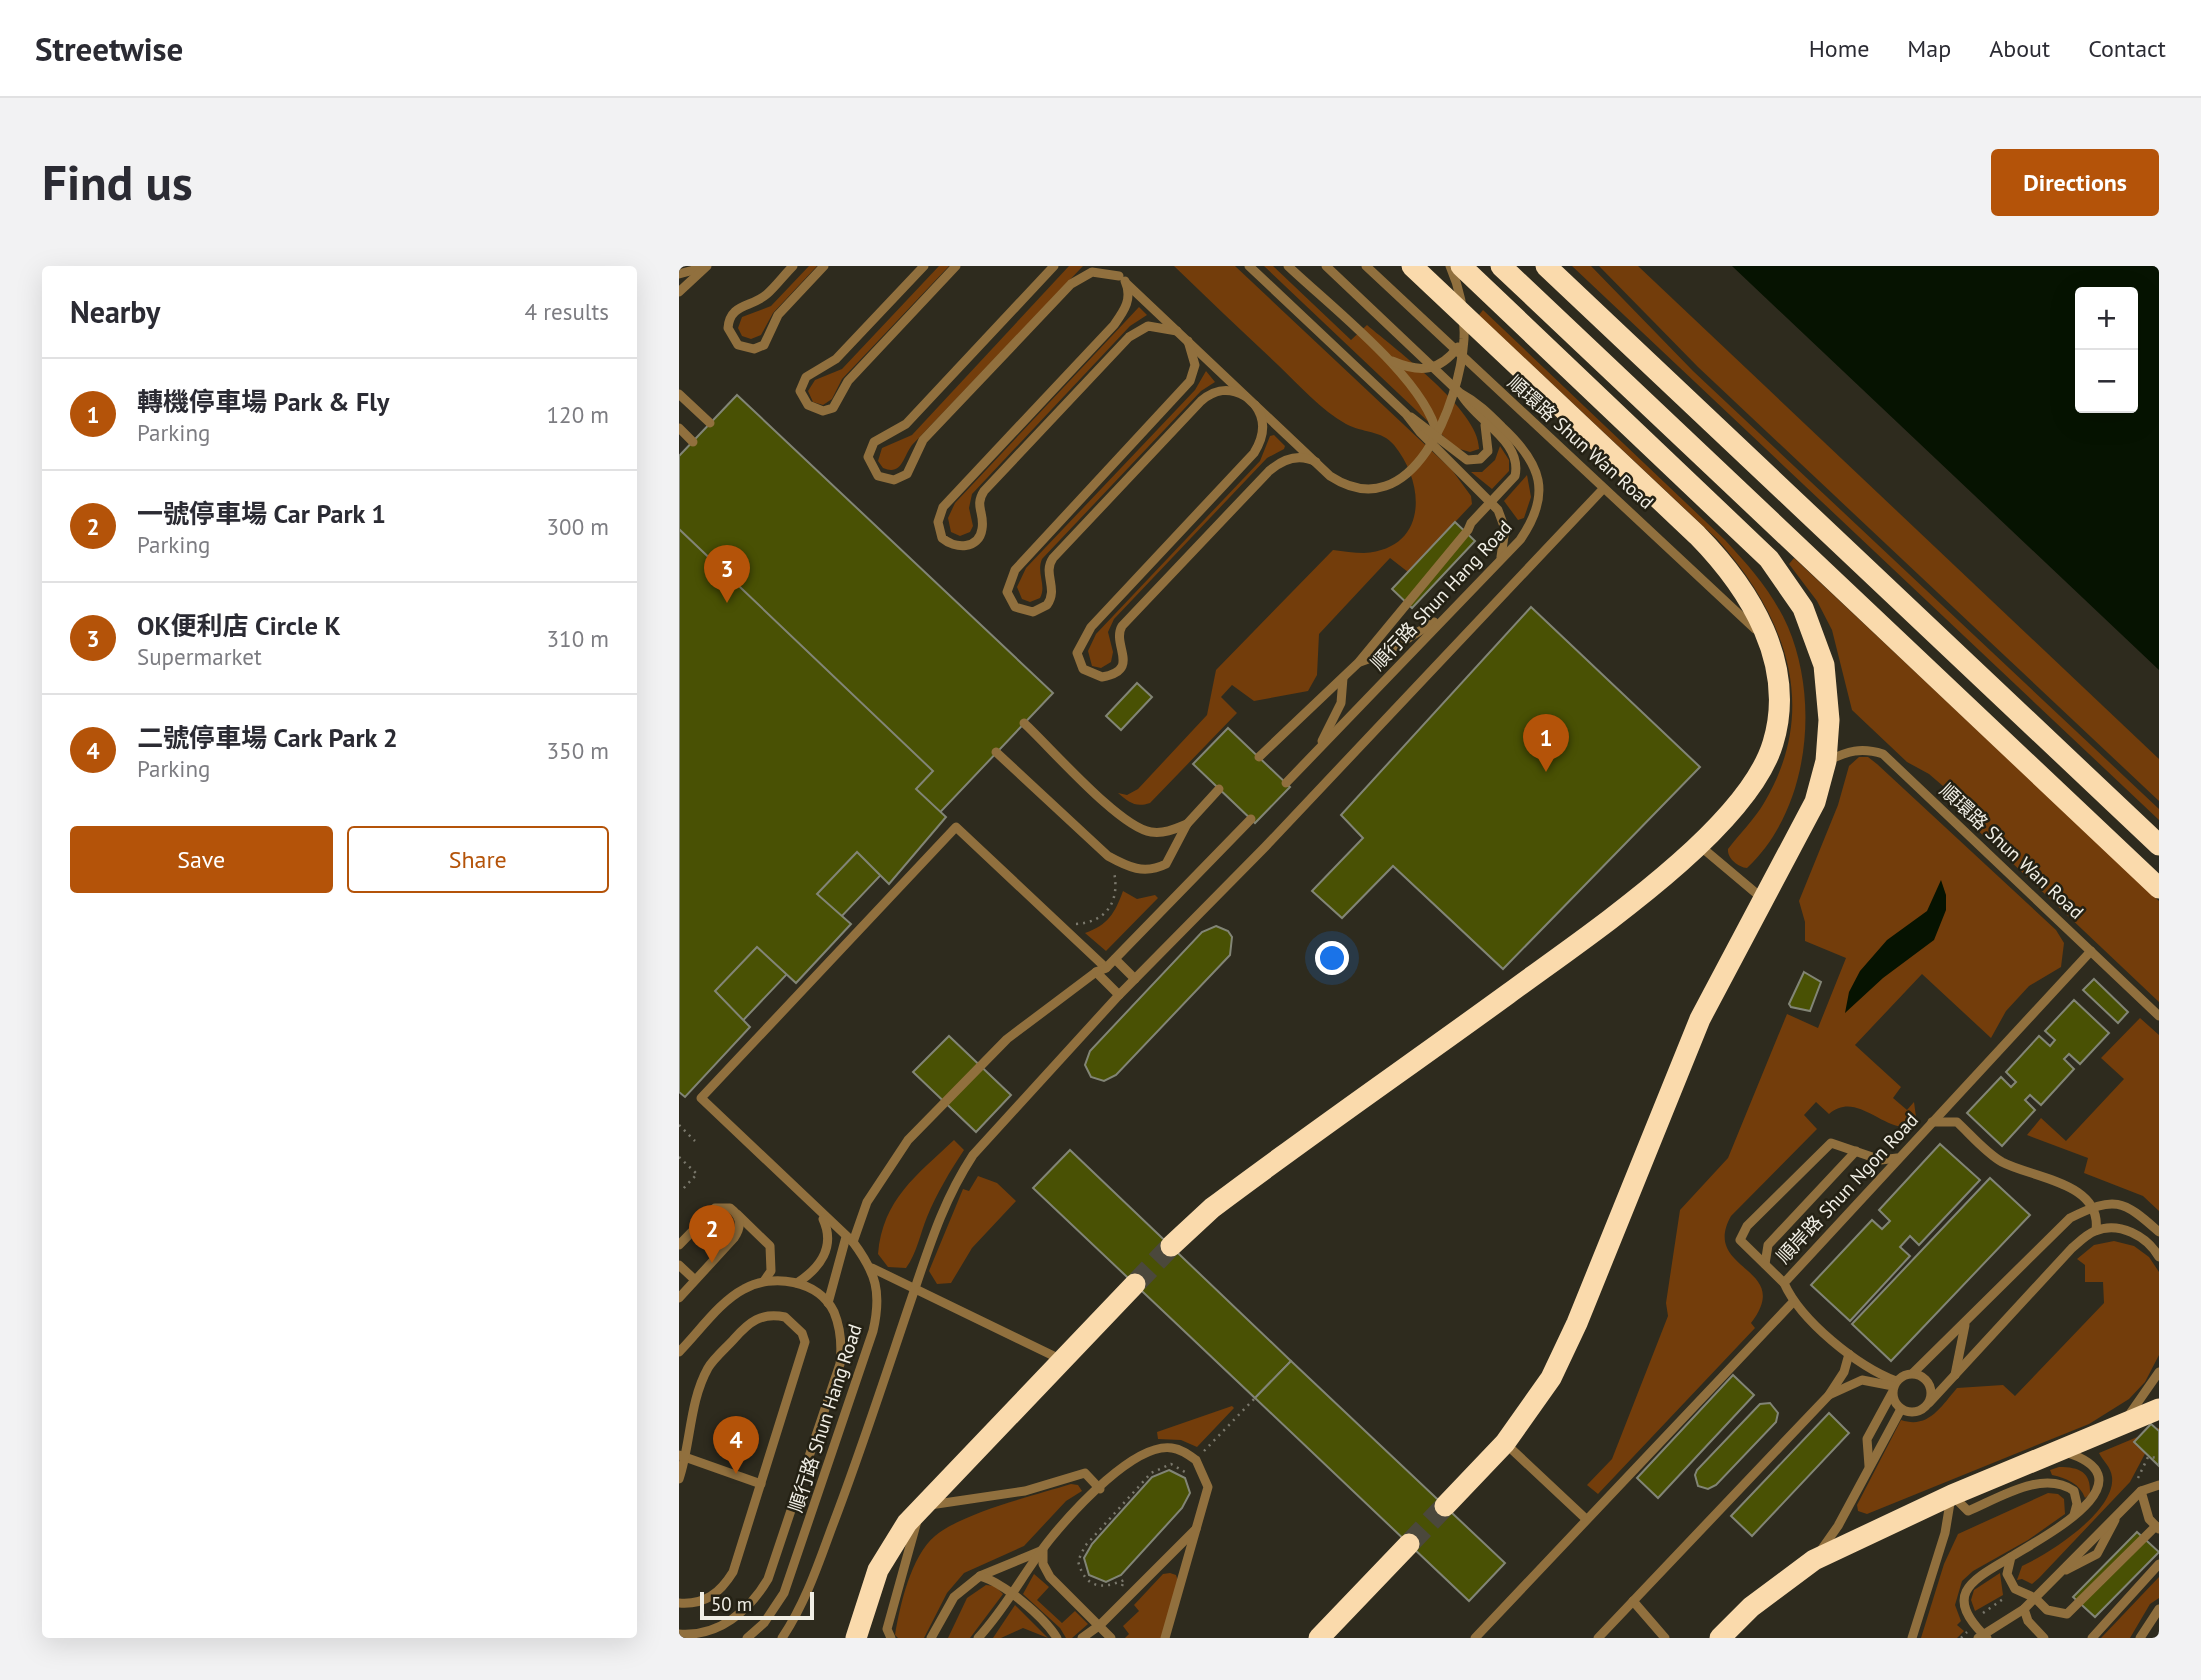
<!DOCTYPE html>
<html lang="en">
<head>
<meta charset="utf-8">
<style>
	:root { --surface:#fff; --page:#f2f2f3; --text:#2b2b33; --muted:#7c7c81; --line:#e1e1e2; --accent:#b45309 }
	body { margin:0; font-family:"PT Sans","Noto Sans TC",sans-serif; background:var(--page); color:var(--text) }
	.controls { position:absolute; right:21px; top:21px; display:grid; overflow:hidden; border-radius:7px; box-shadow:0 7px 28px #0002 }
	.controls button { width:63px; height:63px; display:grid; place-items:center; padding:0; border:0; border-bottom:2px solid var(--line); background:var(--surface); color:var(--text); font:35px sans-serif }
	.scale { position:absolute; left:21px; bottom:18px; width:114px; box-sizing:border-box; padding-left:7px; border:4px solid #f1efe6; border-top:0; font-size:19px; line-height:24px; white-space:nowrap; color:#f1efe6; -webkit-text-stroke:5px #242114; paint-order:stroke }
	.you { position:absolute; left:654px; top:693px; width:24px; height:24px; margin:-18px; border:5px solid #fff; border-radius:50%; background:#1a73e8; box-shadow:0 0 0 10px #1a73e833 }
	.badge { display:grid; place-items:center; width:46px; height:46px; border-radius:50%; background:var(--accent); color:#fff; font-size:23px; font-weight:700 }
	.pin { position:absolute; translate:-50% -58px; filter:drop-shadow(0 2px 4px #0008) }
	.pin::after { content:''; position:absolute; top:37px; width:24px; height:21px; background:inherit; clip-path:polygon(0 0,100% 0,50% 100%) }
	.list { margin:0; padding:0; list-style:none }
	h2 { display:flex; justify-content:space-between; align-items:center; height:91px; margin:0; padding:0 28px; font-size:30px }
	h2 small { font-size:23px; font-weight:400; color:var(--muted) }
	.list li { display:grid; grid-template-columns:46px 1fr auto; gap:21px; align-items:center; box-sizing:border-box; height:112px; padding:0 28px; border-top:2px solid var(--line) }
	.list b { display:block; font-size:26px; white-space:nowrap }
	.list p { margin:0; font-size:23px; white-space:nowrap; color:var(--muted) }
	.list em { font-size:23px; font-style:normal; color:var(--muted) }
	.actions { display:flex; gap:14px; padding:21px 28px }
	.actions a { flex:1; padding:16px 0; border:2px solid var(--accent); border-radius:7px; text-align:center; font-size:24px; color:var(--accent) }
	.actions .main { background:var(--accent); color:#fff }
	.map { position:relative; flex:none; width:1480px; height:1372px; overflow:hidden; border-radius:7px }
	header { display:flex; align-items:center; gap:42px; box-sizing:border-box; height:98px; padding:0 35px; background:var(--surface); border-bottom:2px solid var(--line) }
	header strong { font-size:33px }
	nav { display:flex; gap:38px; margin-inline-start:auto; font-size:24px }
	.intro { display:flex; align-items:center; justify-content:space-between; box-sizing:border-box; height:168px; padding:0 42px }
	h1 { margin:0; font-size:49px }
	.button { padding:18px 32px; border-radius:7px; background:var(--accent); color:#fff; font-size:24px; font-weight:700 }
	main { display:flex; gap:42px; padding:0 42px }
	aside { flex:1; background:var(--surface); border-radius:7px; box-shadow:0 7px 28px #0002 }
	.map>svg:first-child { display:block }
	.green { fill:#733d0b }
	.water { fill:#061301; fill-rule:evenodd }
	.building { fill:#495104; stroke:#828576; stroke-width:2 }
	.lines { fill:none; stroke-linecap:round; stroke-linejoin:round }
	.highway-tunnel { stroke:#4b483c; stroke-width:21; stroke-dasharray:21 10; stroke-linecap:butt }
	.path { stroke:#7a786c; stroke-width:2.5; stroke-dasharray:2 5; stroke-linecap:butt }
	.lane { stroke:#91703e; stroke-width:9 }
	.highway { stroke:#fadaac; stroke-width:21 }
	.labels { text-anchor:middle; dominant-baseline:central; stroke-width:5; stroke-linejoin:round; paint-order:stroke }
	.street-label { font-size:19px; fill:#f1efe6; stroke:#242114 }
</style>
</head>
<body>
<header>
<strong>Streetwise</strong>
<nav><a>Home</a><a>Map</a><a>About</a><a>Contact</a></nav>
</header>
<div class="intro"><h1>Find us</h1><a class="button">Directions</a></div>
<main>
<aside>
<h2>Nearby<small>4 results</small></h2>
<ul class="list">
<li><span class="badge">1</span><div><b>轉機停車場 Park &amp; Fly</b><p>Parking</p></div><em>120 m</em></li>
<li><span class="badge">2</span><div><b>一號停車場 Car Park 1</b><p>Parking</p></div><em>300 m</em></li>
<li><span class="badge">3</span><div><b>OK便利店 Circle K</b><p>Supermarket</p></div><em>310 m</em></li>
<li><span class="badge">4</span><div><b>二號停車場 Cark Park 2</b><p>Parking</p></div><em>350 m</em></li>
</ul>
<div class="actions"><a class="main">Save</a><a>Share</a></div>
</aside>
<div class="map">
<svg width="1480" height="1372" viewBox="0 0 1480 1372">
	<rect width="100%" height="100%" fill="#2e2b1e"/>
	<g class="green">
		<polygon points="130,0 138,0 94,47 82,69 72,73 63,70 59,62 63,51 92,40"/>
		<polygon points="260,0 270,0 163,113 153,133 144,139 134,136 129,125 136,114 163,103"/>
		<path d="M390 0H404L233 179C224 191 223 210 204 202L199 195 203 182 233 169Z"/>
		<path d="M495 0H556L773 204 792 230 793 238 729 306 711 292 640 368 638 409 629 425 575 435 553 419 542 431 558 447 471 537C456 542 450 536 439 527L448 529 459 523 528 449 537 404 654 284C664 285 675 287 685 287 749 283 747 218 715 179 703 164 683 167 667 158 642 144 620 119 599 99 564 66 529 33 495 0Z"/>
		<path d="M585 0H594L672 74 688 59C717 84 801 145 800 183L791 186 777 182Z"/>
		<polygon points="893,0 912,0 1014,105 1480,543 1480,554"/>
		<polygon points="920,0 959,0 1480,493 1480,535 1019,101"/>
		<polygon points="460,41 468,49 451,60 293,228 290,242 294,260 291,266 281,270 272,266 269,252 276,237"/>
		<path d="M804 44 1046 274C1071 301 1094 327 1109 361 1141 436 1130 544 1068 602 1059 601 1048 592 1049 583 1061 567 1075 554 1085 537 1142 441 1106 349 1038 273L800 49Z"/>
		<path d="M527 105 536 116 522 125 363 293C357 307 368 319 361 332L351 336 343 333 338 321 347 302 516 124Z"/>
		<polygon points="595,169 606,180 605,183 588,192 435,353 429,366 434,386 432,396 422,402 413,400 409,385 417,368 581,195 591,170"/>
		<polygon points="821,180 830,194 830,205 813,223 792,206 803,206 816,194"/>
		<polygon points="848,209 852,231 845,252 839,254 825,235"/>
		<polygon points="1115,292 1480,635 1480,736 1290,556 1271,526 1250,508 1228,496 1173,444 1153,364 1138,335 1110,298"/>
		<path d="M1180 491H1189L1198 498 1377 664 1385 677 1382 701 1350 720 1327 745 1312 772 1243 708 1176 779 1222 821 1214 832 1228 844 1235 836 1237 851 1229 859 1223 861C1197 857 1175 827 1150 848L1137 836 1125 849 1138 863 1052 950C1021 1006 1116 1000 1072 1057L1076 1062 919 1228 908 1219 933 1193 989 1050 987 1037 1001 944 1049 892 1108 748 1139 762 1167 692 1126 675V656L1120 635 1159 539 1170 500Z"/>
		<path d="M444 625 458 633 476 629 479 632 427 685 406 667C429 659 436 647 444 625Z"/>
		<polygon points="1461,752 1480,769 1480,945 1464,930 1405,907 1409,892 1348,869 1362,852 1387,875 1445,813 1422,792"/>
		<path d="M275 874 285 884C271 905 258 927 248 951 241 968 238 987 227 1002L209 1001 199 988C204 933 237 910 275 874Z"/>
		<polygon points="299,910 318,917 337,935 293,982 272,1017 258,1018 250,1005 284,923 290,925"/>
		<path d="M1435 975 1455 980 1470 991 1480 1006V1089L1466 1116 1450 1133 1410 1158 1188 1248 1179 1245 1178 1239 1222 1154C1249 1163 1261 1142 1278 1122L1324 1119 1336 1130 1425 1037 1424 1016H1406V999L1398 993 1415 979Z"/>
		<polygon points="553,1140 555,1142 518,1181 502,1174 479,1173 478,1166"/>
		<path d="M1480 1162V1186L1468 1184 1451 1216 1360 1312 1353 1318 1343 1313 1338 1314 1343 1300C1370 1288 1437 1245 1433 1211 1432 1201 1424 1195 1420 1187Z"/>
		<path d="M1380 1201C1401 1201 1412 1206 1411 1228L1406 1232C1401 1218 1388 1212 1373 1209L1371 1204Z"/>
		<path d="M392 1218 399 1219 403 1225 387 1235 345 1280 285 1307 268 1327 245 1372H219L216 1369C221 1339 232 1290 256 1270 285 1246 354 1230 392 1218Z"/>
		<polygon points="1369,1227 1379,1228 1385,1233 1386,1248 1349,1274 1294,1305 1283,1315 1276,1339 1282,1355 1278,1359 1285,1365 1278,1372 1242,1372 1265,1298 1279,1268"/>
		<polygon points="491,1307 497,1309 499,1315 482,1372 446,1372 450,1368 444,1360 460,1345 455,1339 484,1308"/>
		<polygon points="1321,1307 1324,1329 1296,1345 1292,1334 1295,1324"/>
		<polygon points="355,1308 370,1321 358,1334 383,1357 396,1345 409,1358 393,1372 387,1372 381,1362 344,1328"/>
		<polygon points="1480,1311 1480,1332 1471,1338 1451,1372 1422,1372"/>
		<polygon points="307,1319 316,1320 324,1328 291,1372 269,1372 288,1332"/>
		<polygon points="336,1339 369,1372 344,1362 322,1372 314,1372"/>
	</g>
	<g class="water">
		<path d="M1053 0H1480V404ZM1454 26V142H1401V26Z"/>
		<polygon points="1262,614 1267,629 1267,644 1255,674 1204,712 1166,747 1170,726 1181,705 1208,674 1248,645"/>
	</g>
	<g class="building">
		<polygon points="58,129 374,427 0,822 0,190"/>
		<polygon points="776,256 796,275 733,342 713,323"/>
		<polygon points="0,263 254,505 237,523 267,551 210,618 178,586 138,628 172,658 117,717 78,681 36,725 71,761 6,831 0,826"/>
		<polygon points="852,341 1021,501 824,703 714,600 663,652 633,625 684,572 662,549"/>
		<polygon points="458,417 473,431 442,464 427,450"/>
		<polygon points="549,462 611,521 576,557 514,498"/>
		<polygon points="537,660 549,665 553,671 551,689 437,809 425,815 412,811 406,799 411,785 523,666"/>
		<polygon points="1125,706 1142,716 1131,745 1112,741 1110,738"/>
		<polygon points="1415,713 1449,746 1439,757 1404,724"/>
		<polygon points="1395,734 1430,767 1401,798 1390,788 1385,793 1395,803 1362,839 1351,829 1346,834 1356,844 1323,880 1288,847 1322,811 1332,821 1337,816 1327,806 1360,770 1371,780 1376,774 1366,765"/>
		<polygon points="270,770 332,829 297,866 234,806"/>
		<polygon points="1261,878 1301,914 1240,979 1231,970 1221,981 1231,990 1171,1055 1132,1019 1193,954 1203,963 1211,955 1200,944"/>
		<polygon points="391,884 612,1095 576,1132 354,922"/>
		<polygon points="1311,912 1351,949 1212,1095 1173,1058"/>
		<polygon points="612,1095 826,1297 790,1335 576,1132"/>
		<polygon points="1054,1109 1075,1129 979,1232 958,1212"/>
		<polygon points="1091,1137 1099,1147 1097,1156 1037,1219 1029,1223 1019,1220 1016,1209 1018,1204 1081,1138"/>
		<polygon points="1150,1147 1170,1167 1073,1270 1052,1250"/>
		<polygon points="1472,1158 1480,1165 1480,1200 1455,1176"/>
		<polygon points="490,1204 506,1212 511,1227 503,1242 442,1309 427,1316 410,1309 405,1292 413,1278 473,1211"/>
		<polygon points="1458,1266 1480,1286 1416,1351 1394,1331"/>
	</g>
	<g class="lines">
		<g class="highway-tunnel">
			<polyline points="456,1018 492,980"/>
			<polyline points="730,1278 766,1240"/>
		</g>
		<g class="path">
			<path d="M397 658C428 656 441 635 435 606"/>
			<polyline points="0,859 16,875"/>
			<polyline points="0,891 18,908 2,925"/>
			<polyline points="525,1185 576,1132"/>
			<polyline points="1459,1212 1469,1191 1480,1192"/>
			<path d="M443 1320 445 1314C422 1324 406 1322 399 1295L406 1280 472 1207 492 1198 506 1206 509 1203"/>
			<polyline points="1304,1347 1327,1331"/>
			<polyline points="1282,1372 1288,1366"/>
		</g>
		<g class="lane">
			<path d="M114 0C105 9 97 20 88 28 72 42 51 37 49 62L59 79 75 83 85 79 99 49 145 0"/>
			<polyline points="245,0 157,93 127,111 121,125 129,139 144,145 154,142 169,115 277,0"/>
			<polyline points="375,0 227,158 195,176 189,191 199,210 215,214 228,208 244,174 392,18 413,6 440,10"/>
			<polyline points="570,0 727,148 741,166 819,244 826,263 822,291"/>
			<path d="M609 0C651 40 746 113 758 168"/>
			<polyline points="687,0 1076,363"/>
			<polyline points="0,8 26,1"/>
			<path d="M446 15C454 33 445 45 435 59L264 241 259 256 263 272C276 283 300 284 303 263 306 247 295 240 305 225L450 71 469 60 498 65"/>
			<path d="M448 18 651 210C734 264 781 135 785 73 786 48 781 23 771 0"/>
			<polyline points="0,26 28,0"/>
			<path d="M509 75 516 99 511 115 336 304 328 326 336 341 354 346 368 339C380 322 363 308 374 292L522 135C536 123 550 121 566 130"/>
			<path d="M713 95C741 107 760 106 779 81"/>
			<polyline points="0,128 31,157"/>
			<path d="M576 139C588 155 585 171 575 187L412 361 398 387 404 403 423 411C463 404 432 379 443 360L590 205C604 193 620 187 637 196"/>
			<polyline points="732,151 788,194 801,193 809,185 806,159"/>
			<polyline points="0,162 14,176"/>
			<polyline points="681,396 706,387 755,356"/>
			<path d="M345 457C371 481 441 562 472 566 485 568 496 563 508 558"/>
			<polyline points="643,475 662,437 664,412"/>
			<path d="M317 486 429 590C449 601 465 609 487 598L508 558 540 523"/>
			<path d="M580 491 679 397 789 264 792 257 836 210C844 175 797 155 782 128"/>
			<path d="M1148 495C1169 485 1182 481 1204 488L1480 750"/>
			<path d="M607 517 841 274C873 228 863 198 823 161 810 148 798 136 781 127L647 0"/>
			<polyline points="1021,580 1084,633"/>
			<polyline points="436,693 456,713"/>
			<polyline points="417,706 440,729"/>
			<path d="M1253 856H1278C1292 869 1307 887 1323 896 1353 912 1423 916 1417 964"/>
			<polyline points="58,948 91,980 92,1005 85,1015"/>
			<polyline points="174,976 22,832 277,561 427,702"/>
			<path d="M0 979 36 942H51C62 950 63 961 55 972L0 1032"/>
			<polyline points="1086,998 1089,979 1177,885"/>
			<polyline points="0,999 16,1014"/>
			<polyline points="193,1002 383,1094"/>
			<path d="M118 1017C141 1002 157 981 144 953"/>
			<polyline points="1105,1017 1061,974 1068,960 1152,877 1202,894 1218,892"/>
			<polyline points="149,1037 167,971"/>
			<path d="M0 1086C20 1066 40 1036 65 1023 93 1007 140 1014 155 1046 162 1063 163 1080 161 1098L89 1313C70 1345 40 1371 0 1368"/>
			<path d="M1234 1107 1391 952C1436 930 1443 933 1480 966"/>
			<circle cx="1233" cy="1127" r="19"/>
			<polyline points="1276,1109 1286,1059"/>
			<path d="M1217 1115C1178 1100 1122 1055 1105 1017L1412 685"/>
			<polyline points="1150,1129 1183,1114 1214,1120"/>
			<path d="M1250 1137 1393 982C1400 976 1408 968 1416 965 1440 955 1468 970 1480 991"/>
			<polyline points="1450,1149 1480,1106"/>
			<polyline points="827,1178 907,1253"/>
			<path d="M1386 1186C1476 1214 1362 1272 1332 1291L1328 1308 1336 1323 1356 1332 1368 1344 1388 1348 1477 1260"/>
			<polyline points="0,1189 82,1218"/>
			<polyline points="1190,1200 1188,1173 1213,1127"/>
			<path d="M0 1213C12 1178 10 1136 29 1102 35 1092 47 1082 55 1073 70 1056 82 1046 106 1051L123 1067 126 1076 54 1306C41 1327 26 1339 0 1337"/>
			<polyline points="1462,1225 1470,1253 1480,1263"/>
			<path d="M1274 1230 1289 1245C1320 1232 1364 1203 1395 1225L1398 1238 1395 1249"/>
			<polyline points="251,1239 346,1225 406,1207 421,1223"/>
			<polyline points="1140,1287 1159,1260 1222,1143"/>
			<polyline points="1387,1304 1418,1288 1436,1254"/>
			<polyline points="301,1310 364,1284 364,1298 371,1311 432,1372"/>
			<polyline points="954,1335 986,1372"/>
			<polyline points="1345,1343 1349,1355 1365,1372"/>
			<path d="M68 1372 85 1357 105 1327 194 1065C203 1026 197 1007 174 976L188 936 229 874 328 773 417 706 427 702 572 553"/>
			<path d="M103 1372C126 1338 139 1299 153 1261 181 1188 205 1114 230 1040 249 985 262 938 294 889L440 729 586 581 924 223"/>
			<polyline points="212,1372 208,1363 238,1255"/>
			<path d="M252 1372 275 1331 301 1310C325 1317 365 1351 378 1372"/>
			<path d="M299 1372C328 1341 346 1304 372 1272 394 1245 456 1176 493 1182 502 1183 510 1189 517 1194L529 1221 486 1372"/>
			<polyline points="403,1372 421,1359 517,1263"/>
			<polyline points="796,1372 1114,1036"/>
			<polyline points="919,1372 1150,1129 1165,1106 1170,1088"/>
			<polyline points="1233,1372 1266,1267 1272,1231"/>
			<polyline points="1299,1372 1345,1343 1462,1225 1480,1219"/>
			<path d="M1308 1372C1263 1329 1291 1315 1332 1291"/>
			<polyline points="1413,1372 1480,1298"/>
			<polyline points="1461,1372 1480,1343"/>
		</g>
		<g class="highway">
			<polyline points="822,0 1480,622"/>
			<polyline points="867,0 1480,579"/>
			<path d="M492 980 533 942C630 869 730 800 829 728 903 673 1068 565 1094 477 1118 398 1071 323 1018 269L733 0"/>
			<polyline points="766,1240 826,1177 872,1112 898,1057 1021,753 1136,536 1147,495 1150,454 1145,399 1124,342 1090,293 782,0"/>
			<polyline points="177,1372 199,1304 228,1257 456,1018"/>
			<polyline points="640,1372 730,1278"/>
			<polyline points="1041,1372 1072,1341 1135,1294 1273,1229 1480,1143"/>
		</g>
	</g>
	<g class="labels">
		<g class="street-label">
			<text transform="translate(902 176) rotate(42)">順環路 Shun Wan Road</text>
			<text transform="translate(762 329) rotate(-47)">順行路 Shun Hang Road</text>
			<text transform="translate(1333 585) rotate(43)">順環路 Shun Wan Road</text>
			<text transform="translate(1168 922) rotate(-47)">順岸路 Shun Ngon Road</text>
			<text transform="translate(146 1152) rotate(-72)">順行路 Shun Hang Road</text>
		</g>
	</g>
</svg>
<div class="controls">
<button>+</button>
<button>−</button>
</div>
<div class="scale">50 m</div>
<div class="you"></div>
<div class="pin badge" style="left:867px;top:506px">1</div>
<div class="pin badge" style="left:33px;top:997px">2</div>
<div class="pin badge" style="left:48px;top:337px">3</div>
<div class="pin badge" style="left:57px;top:1208px">4</div>
</div>
</main>
</body>
</html>
